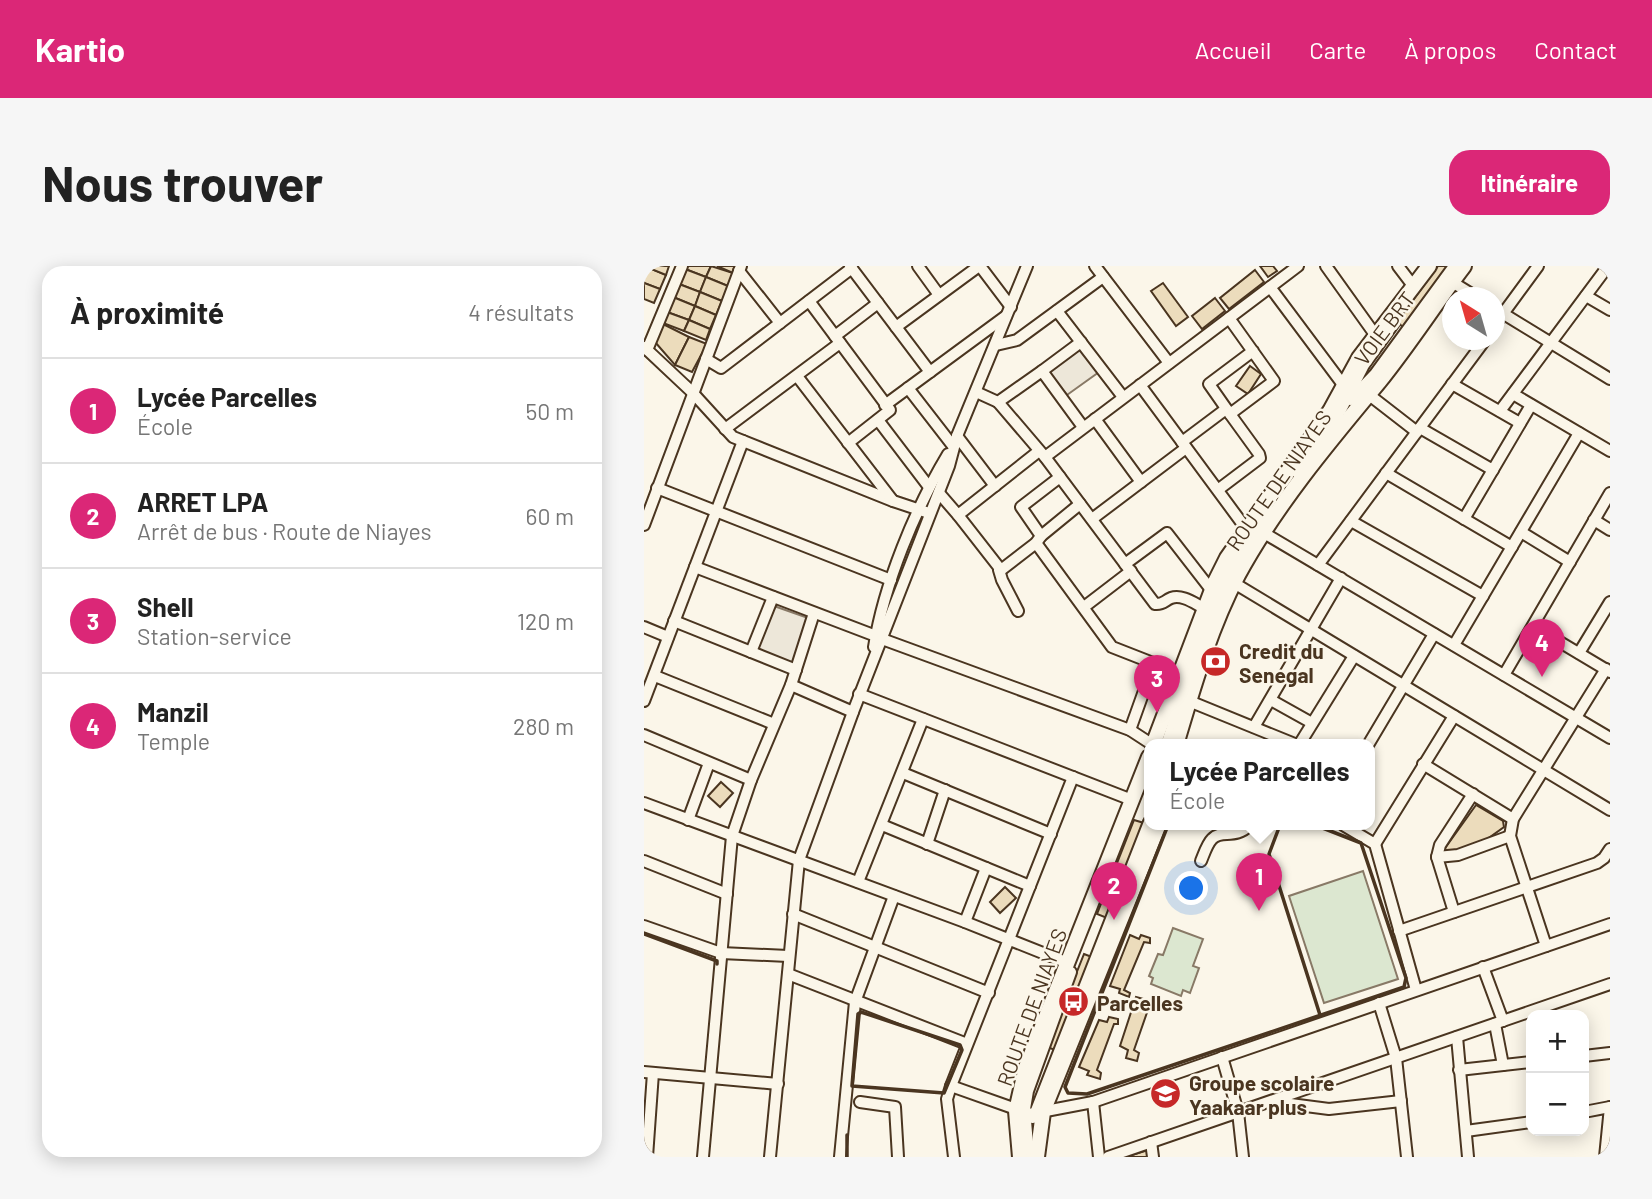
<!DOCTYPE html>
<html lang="fr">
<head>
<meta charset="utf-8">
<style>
	:root { --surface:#fff; --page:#f6f6f6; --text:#222; --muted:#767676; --line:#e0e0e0; --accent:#db2777 }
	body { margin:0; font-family:Barlow,sans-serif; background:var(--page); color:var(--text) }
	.controls { position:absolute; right:21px; bottom:21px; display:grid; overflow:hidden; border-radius:14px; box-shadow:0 4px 18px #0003 }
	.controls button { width:63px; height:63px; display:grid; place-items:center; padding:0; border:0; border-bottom:2px solid var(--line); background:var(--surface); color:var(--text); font:35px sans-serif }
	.compass { position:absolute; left:798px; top:21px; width:63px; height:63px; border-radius:50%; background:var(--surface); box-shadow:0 4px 18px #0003; rotate:323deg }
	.you { position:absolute; left:548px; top:623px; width:24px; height:24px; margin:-18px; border:5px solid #fff; border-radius:50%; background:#1a73e8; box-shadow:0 0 0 10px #1a73e833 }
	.badge { display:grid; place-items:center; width:46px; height:46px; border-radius:50%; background:var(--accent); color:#fff; font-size:23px; font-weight:700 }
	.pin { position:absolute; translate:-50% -58px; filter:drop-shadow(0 2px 4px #0008) }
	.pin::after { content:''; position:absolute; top:37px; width:24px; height:21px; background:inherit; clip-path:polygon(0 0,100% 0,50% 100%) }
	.popup { position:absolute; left:500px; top:473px; width:231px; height:91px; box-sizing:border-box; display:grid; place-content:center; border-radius:14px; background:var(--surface); filter:drop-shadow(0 2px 5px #0005); font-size:23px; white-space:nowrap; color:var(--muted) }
	.popup b { font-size:26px; color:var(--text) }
	.popup::after { content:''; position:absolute; left:50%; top:100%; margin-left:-14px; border:14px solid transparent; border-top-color:var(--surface) }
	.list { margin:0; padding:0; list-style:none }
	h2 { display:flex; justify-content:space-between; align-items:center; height:91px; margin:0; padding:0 28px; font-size:30px }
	h2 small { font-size:23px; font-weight:400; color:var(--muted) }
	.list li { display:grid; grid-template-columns:46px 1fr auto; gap:21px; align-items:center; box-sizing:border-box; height:105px; padding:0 28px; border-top:2px solid var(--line) }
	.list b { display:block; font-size:26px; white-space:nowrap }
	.list p { margin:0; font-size:23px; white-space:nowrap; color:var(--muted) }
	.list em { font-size:23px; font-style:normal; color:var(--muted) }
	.map { position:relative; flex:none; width:966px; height:891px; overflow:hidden; border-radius:21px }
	header { display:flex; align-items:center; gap:42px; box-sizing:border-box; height:98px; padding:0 35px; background:var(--accent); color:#fff }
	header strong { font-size:33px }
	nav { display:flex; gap:38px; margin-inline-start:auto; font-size:24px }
	.intro { display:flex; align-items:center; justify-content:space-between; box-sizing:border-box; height:168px; padding:0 42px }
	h1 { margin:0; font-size:49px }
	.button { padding:18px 32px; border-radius:21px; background:var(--accent); color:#fff; font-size:24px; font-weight:700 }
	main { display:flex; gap:42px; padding:0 42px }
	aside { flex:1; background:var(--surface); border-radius:21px; box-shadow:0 4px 18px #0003 }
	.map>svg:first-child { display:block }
	.green { fill:#dce7d0; stroke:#887966; stroke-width:2 }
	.parking { fill:#ede7d9; stroke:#887966; stroke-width:2 }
	.building { fill:#ecdcbc; stroke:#4a3520; stroke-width:2 }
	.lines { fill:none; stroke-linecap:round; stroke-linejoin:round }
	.minor-casing { stroke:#4a3520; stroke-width:14 }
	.major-casing { stroke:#4a3520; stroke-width:18 }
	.minor { stroke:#fbf6e9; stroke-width:10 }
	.major { stroke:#fbf6e9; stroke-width:14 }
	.wall { stroke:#4a3520; stroke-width:3.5 }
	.labels { text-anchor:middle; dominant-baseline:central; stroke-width:5; stroke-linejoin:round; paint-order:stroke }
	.street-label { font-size:21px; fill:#4a3520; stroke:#fbf6e9 }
	.poi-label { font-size:21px; font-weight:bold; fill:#4a3520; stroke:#fbf6e9; text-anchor:start }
</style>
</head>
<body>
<header>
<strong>Kartio</strong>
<nav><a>Accueil</a><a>Carte</a><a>À propos</a><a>Contact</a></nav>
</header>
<div class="intro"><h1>Nous trouver</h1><a class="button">Itinéraire</a></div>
<main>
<aside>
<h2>À proximité<small>4 résultats</small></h2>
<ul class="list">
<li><span class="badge">1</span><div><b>Lycée Parcelles</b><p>École</p></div><em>50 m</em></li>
<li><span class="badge">2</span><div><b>ARRET LPA</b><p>Arrêt de bus · Route de Niayes</p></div><em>60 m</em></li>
<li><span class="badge">3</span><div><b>Shell</b><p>Station-service</p></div><em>120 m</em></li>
<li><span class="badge">4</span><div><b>Manzil</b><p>Temple</p></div><em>280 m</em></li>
</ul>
</aside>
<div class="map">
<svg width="966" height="891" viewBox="0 0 966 891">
	<rect width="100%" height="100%" fill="#fbf6e9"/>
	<g class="green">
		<polygon points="719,605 754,713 680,737 645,630"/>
		<polygon points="529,662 559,673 549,700 555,702 546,727 539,724 537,730 507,718 509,712 505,710 514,688 519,689"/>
	</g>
	<g class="parking">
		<polygon points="436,81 455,106 423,129 404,106"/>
		<polygon points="130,340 167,353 150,401 111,386"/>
	</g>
	<g class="building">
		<polygon points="0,0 22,9 16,23 0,17"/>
		<polygon points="0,0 25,0 22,9"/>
		<polygon points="42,0 67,0 62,11 41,3"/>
		<polygon points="67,0 89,7 84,20 62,11"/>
		<polygon points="73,0 92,0 89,7"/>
		<polygon points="616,0 629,0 633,5 624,11"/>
		<polygon points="794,0 804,0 759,61 753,56"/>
		<polygon points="41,3 62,11 56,26 35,18"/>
		<polygon points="611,4 620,16 585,43 576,32"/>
		<polygon points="62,11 84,20 78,35 56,26"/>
		<polygon points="0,17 16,23 10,37 0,33"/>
		<polygon points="519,17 544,51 532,60 507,25"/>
		<polygon points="35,18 56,26 51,40 29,31"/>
		<polygon points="56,26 78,35 72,49 51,40"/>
		<polygon points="29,31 51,40 45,54 23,46"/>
		<polygon points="571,32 581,45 558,63 548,50"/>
		<polygon points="51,40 72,49 66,63 45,54"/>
		<polygon points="23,46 45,54 40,65 19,57"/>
		<polygon points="45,54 66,63 62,74 40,65"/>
		<polygon points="19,58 45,71 31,99 11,76"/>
		<polygon points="45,71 63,78 48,106 31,99"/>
		<polygon points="606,100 617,108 604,128 592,120"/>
		<polygon points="77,516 89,527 76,541 64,530"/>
		<polygon points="832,539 859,555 860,561 839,576 808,588 799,585"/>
		<polygon points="490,554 500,557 463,652 453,648"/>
		<polygon points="361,621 372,632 356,647 346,636"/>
		<polygon points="486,669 495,673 497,669 506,672 506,677 500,676 480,724 486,727 485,731 475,727 476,723 466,720"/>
		<polygon points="440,688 448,691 411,784 403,781"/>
		<polygon points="492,731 507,735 490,784 495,787 493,795 482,792 484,784 476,780"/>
		<polygon points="465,751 474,753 474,758 470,758 453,804 457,807 456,813 443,809 445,805 435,801 455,754 463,756"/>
		<polygon points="504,884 505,891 482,891"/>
	</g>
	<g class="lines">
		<defs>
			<g id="minor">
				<polyline points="206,0 286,106"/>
				<polyline points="274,0 295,29"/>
				<polyline points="336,0 367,41"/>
				<polyline points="451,0 525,97"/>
				<polyline points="682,0 732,70"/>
				<polyline points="754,0 770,21"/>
				<polyline points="95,5 136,57"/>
				<polyline points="808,16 834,32"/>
				<polyline points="626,21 700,120"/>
				<polyline points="942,30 966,44"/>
				<polyline points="165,35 246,144 204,177"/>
				<polyline points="850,42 966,113"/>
				<polyline points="413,45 479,131"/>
				<polyline points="585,52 630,115 586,148 565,118 609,85"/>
				<polyline points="850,60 894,0"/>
				<polyline points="252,61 335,0"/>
				<polyline points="191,70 234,37"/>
				<polyline points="352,79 373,74 459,11"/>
				<polyline points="0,81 48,126 89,171 249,235 285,247"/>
				<polyline points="3,84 38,0"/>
				<polyline points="62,93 77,102 208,2"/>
				<polyline points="398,105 437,76"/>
				<polyline points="153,110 249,235"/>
				<polyline points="808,118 876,157"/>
				<polyline points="496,119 603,264"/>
				<polyline points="264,122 309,180"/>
				<polyline points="332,126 354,136 398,105 439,161"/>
				<polyline points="724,128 773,166"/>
				<polyline points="869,128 966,185"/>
				<polyline points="706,134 731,108 810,0"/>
				<path d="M354 136 401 191 511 338C519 339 520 335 527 332 539 328 551 338 562 343"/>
				<polyline points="241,139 362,50"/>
				<polyline points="856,145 964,0"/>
				<polyline points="451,153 497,216"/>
				<polyline points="234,154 285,221"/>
				<polyline points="776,162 849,204"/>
				<polyline points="81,163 196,77"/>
				<polyline points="313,170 351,220"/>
				<polyline points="538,176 582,143"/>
				<polyline points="401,191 654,0"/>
				<polyline points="653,207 697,144 720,99 750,57"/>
				<polyline points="742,207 868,281"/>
				<polyline points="13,222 247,314"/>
				<polyline points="575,223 616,192 615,188 586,148"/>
				<polyline points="295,227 314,249 395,185"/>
				<polyline points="314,249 357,304 392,277 397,270 377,241 416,211"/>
				<polyline points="448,253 542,182"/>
				<polyline points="820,253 887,139"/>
				<polyline points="950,254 966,264"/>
				<polyline points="707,255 839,330"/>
				<polyline points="0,259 97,0"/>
				<polyline points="877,266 926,296"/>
				<polyline points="620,267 966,472"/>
				<polyline points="397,270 436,238"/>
				<polyline points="392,277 468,381 537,408"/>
				<polyline points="481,298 523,267 568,325"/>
				<polyline points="674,299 841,74"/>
				<polyline points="51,301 232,370"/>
				<polyline points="355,304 358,314 374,345"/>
				<polyline points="590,317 966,544"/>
				<polyline points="440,341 487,305"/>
				<polyline points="30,355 152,404"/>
				<polyline points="889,360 966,406"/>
				<polyline points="0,361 24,371"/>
				<polyline points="238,373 486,464 509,479"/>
				<polyline points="810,379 935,167"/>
				<path d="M230 381C240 318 271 243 304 188"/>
				<polyline points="107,386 129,331"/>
				<polyline points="935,387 966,336"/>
				<polyline points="860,409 966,227"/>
				<polyline points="11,410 130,458"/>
				<polyline points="147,419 209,446"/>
				<polyline points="215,428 488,534"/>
				<polyline points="627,434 668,457"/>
				<polyline points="0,435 99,175"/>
				<polyline points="545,435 653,479"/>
				<polyline points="610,461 697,312"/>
				<polyline points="486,464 510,397"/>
				<polyline points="0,469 107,514"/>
				<polyline points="522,479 563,356 580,316 625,246"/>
				<polyline points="655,479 710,390"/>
				<polyline points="724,479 790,368"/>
				<polyline points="779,498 869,553"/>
				<polyline points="259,507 407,568"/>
				<polyline points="0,537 321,656 424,697"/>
				<polyline points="44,554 65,497"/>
				<polyline points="238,559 386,620"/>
				<polyline points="699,559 731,578 772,724"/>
				<polyline points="283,578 301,524"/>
				<polyline points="731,578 810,450"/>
				<polyline points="793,591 814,589 866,570"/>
				<polyline points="0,595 83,628"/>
				<path d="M557 595C560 588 563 578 568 573 577 563 591 574 606 559"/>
				<polyline points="214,616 279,453"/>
				<polyline points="810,646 793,591 796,579 829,528"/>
				<polyline points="149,648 345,727"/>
				<polyline points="321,656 342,602"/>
				<polyline points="0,660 77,687 144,690"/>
				<polyline points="755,665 953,597 960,592 966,583"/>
				<polyline points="902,680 866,570 869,553 962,403"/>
				<polyline points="839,701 859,755"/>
				<polyline points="144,708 323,778"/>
				<polyline points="735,737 752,792 763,891"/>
				<polyline points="851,758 859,799"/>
				<polyline points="813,771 824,891"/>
				<polyline points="940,790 966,787"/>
				<polyline points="578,791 594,846 599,891"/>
				<polyline points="815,804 887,796"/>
				<polyline points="0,806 134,818"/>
				<polyline points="307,820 386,848 449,836 966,658"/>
				<polyline points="216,836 251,841 254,891"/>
				<polyline points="449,836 455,891"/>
				<polyline points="631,836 685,843 757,835"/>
				<polyline points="940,846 966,841"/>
				<polyline points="389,852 505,556"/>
				<polyline points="822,865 887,856"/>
				<polyline points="507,876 509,891"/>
				<polyline points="3,891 9,807"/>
				<polyline points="59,891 88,570 107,514 147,419 170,347"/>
				<polyline points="126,891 155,594 209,446 305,200 313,170 383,0"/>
				<polyline points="196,891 211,736 250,630"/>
				<polyline points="310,891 303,833 307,820 429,511"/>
				<polyline points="385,891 381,843 384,825 427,706"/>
				<polyline points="464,891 966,718"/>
				<polyline points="961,891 966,841"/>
			</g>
			<g id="major">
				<polyline points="509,479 571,316 583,292 686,145 715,92 785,0"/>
				<path d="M532 479C549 422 566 362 594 309 632 239 685 176 735 116 765 79 791 38 820 0"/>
				<polyline points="376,891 372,845 382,801 505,491"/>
				<polyline points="393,891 399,846 515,559"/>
			</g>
		</defs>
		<use href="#minor" class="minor-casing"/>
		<use href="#major" class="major-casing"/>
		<use href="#minor" class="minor"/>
		<use href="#major" class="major"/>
		<g class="wall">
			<polyline points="524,559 421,821 424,827 443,828 760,721 762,712 717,577 671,559"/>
			<polyline points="636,559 625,588 676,749"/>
			<polyline points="0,668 73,695 73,698"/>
			<polygon points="217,746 316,779 318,784 300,827 208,820 214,748"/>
			<polyline points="203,891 203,869"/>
		</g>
	</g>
	<defs>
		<symbol id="bank-disc" viewBox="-11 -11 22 22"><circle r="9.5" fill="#c62828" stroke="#fbf6e9"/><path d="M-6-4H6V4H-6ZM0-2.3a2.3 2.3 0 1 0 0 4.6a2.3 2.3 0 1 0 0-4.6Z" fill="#fff"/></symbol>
		<symbol id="bus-disc" viewBox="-11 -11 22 22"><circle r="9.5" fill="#c62828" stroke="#fbf6e9"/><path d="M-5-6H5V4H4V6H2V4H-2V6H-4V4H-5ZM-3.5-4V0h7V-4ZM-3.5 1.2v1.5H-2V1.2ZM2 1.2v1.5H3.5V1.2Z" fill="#fff"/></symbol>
		<symbol id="school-disc" viewBox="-11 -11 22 22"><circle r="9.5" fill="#c62828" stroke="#fbf6e9"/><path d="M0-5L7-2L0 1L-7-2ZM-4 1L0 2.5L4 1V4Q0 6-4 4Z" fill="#fff"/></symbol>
	</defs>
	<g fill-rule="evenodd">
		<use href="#bank-disc" x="554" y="378" width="35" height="35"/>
		<use href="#bus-disc" x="412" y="718" width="35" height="35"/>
		<use href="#school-disc" x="504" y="810" width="35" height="35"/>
	</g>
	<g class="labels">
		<g class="street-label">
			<text transform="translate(740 62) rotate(-53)">VOIE BRT</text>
			<text transform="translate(634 214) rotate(-55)">ROUTE DE NIAYES</text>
			<text transform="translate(387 741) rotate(-70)">ROUTE DE NIAYES</text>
		</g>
		<g class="poi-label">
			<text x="595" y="384">Credit du<tspan x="595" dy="24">Senegal</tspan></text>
			<text x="453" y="736">Parcelles</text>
			<text x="545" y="816">Groupe scolaire<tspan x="545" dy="24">Yaakaar plus</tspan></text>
		</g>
	</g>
</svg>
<div class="controls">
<button>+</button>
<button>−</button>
</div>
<svg class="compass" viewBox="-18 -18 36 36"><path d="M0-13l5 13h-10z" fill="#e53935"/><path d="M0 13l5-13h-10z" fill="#767676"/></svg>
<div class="you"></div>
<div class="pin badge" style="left:615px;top:645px">1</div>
<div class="popup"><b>Lycée Parcelles</b>École</div>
<div class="pin badge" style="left:470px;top:654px">2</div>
<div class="pin badge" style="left:513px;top:447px">3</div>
<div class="pin badge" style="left:898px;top:411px">4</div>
</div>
</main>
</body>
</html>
